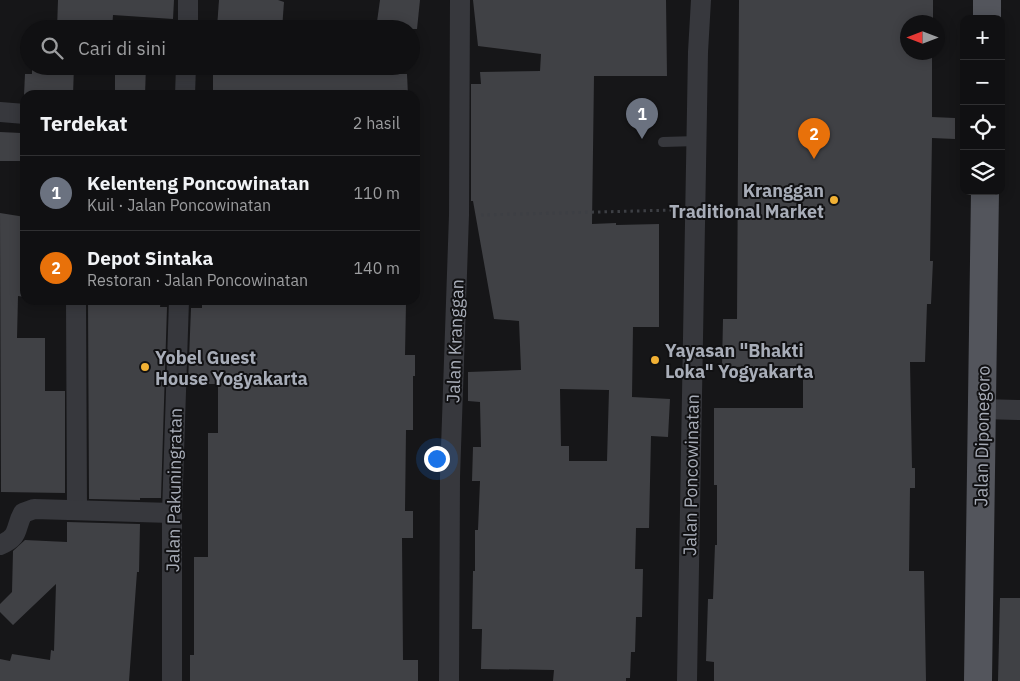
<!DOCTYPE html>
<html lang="id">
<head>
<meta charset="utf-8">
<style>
	:root { --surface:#101012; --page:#19191b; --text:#f1f3f6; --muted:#9c9d9f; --line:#303032; --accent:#ea580c }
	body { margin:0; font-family:"IBM Plex Sans",sans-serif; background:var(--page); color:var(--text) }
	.controls { position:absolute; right:15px; top:15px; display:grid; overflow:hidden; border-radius:10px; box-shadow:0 2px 12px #0003 }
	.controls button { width:45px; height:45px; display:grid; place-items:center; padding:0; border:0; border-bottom:1px solid var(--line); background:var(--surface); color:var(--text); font:25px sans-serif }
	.compass { position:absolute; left:900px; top:15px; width:45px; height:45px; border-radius:50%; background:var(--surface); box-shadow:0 2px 12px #0003; rotate:270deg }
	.you { position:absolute; left:436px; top:458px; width:18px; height:18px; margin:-12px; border:4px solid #fff; border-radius:50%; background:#1a73e8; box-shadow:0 0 0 8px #1a73e833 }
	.badge { display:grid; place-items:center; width:32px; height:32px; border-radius:50%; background:var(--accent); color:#fff; font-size:16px; font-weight:700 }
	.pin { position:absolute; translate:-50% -41px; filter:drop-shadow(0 1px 2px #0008) }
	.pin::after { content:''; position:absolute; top:26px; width:18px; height:15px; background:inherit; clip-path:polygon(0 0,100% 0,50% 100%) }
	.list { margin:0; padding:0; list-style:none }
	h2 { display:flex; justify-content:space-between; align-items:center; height:65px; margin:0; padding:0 20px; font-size:21px }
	h2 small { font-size:16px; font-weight:400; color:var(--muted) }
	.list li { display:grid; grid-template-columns:32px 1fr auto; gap:15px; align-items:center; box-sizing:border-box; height:75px; padding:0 20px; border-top:1px solid var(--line) }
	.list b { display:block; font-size:19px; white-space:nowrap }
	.list p { margin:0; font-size:16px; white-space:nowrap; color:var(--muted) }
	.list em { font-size:16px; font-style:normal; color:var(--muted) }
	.icon { flex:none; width:28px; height:28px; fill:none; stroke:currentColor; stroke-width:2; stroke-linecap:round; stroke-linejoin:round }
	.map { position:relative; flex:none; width:1020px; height:681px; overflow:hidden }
	.search { position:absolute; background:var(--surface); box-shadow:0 2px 12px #0003; left:20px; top:20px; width:400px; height:55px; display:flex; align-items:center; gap:12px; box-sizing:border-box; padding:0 18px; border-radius:28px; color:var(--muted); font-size:19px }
	.panel { position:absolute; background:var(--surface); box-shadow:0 2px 12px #0003; left:20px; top:90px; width:400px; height:215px; border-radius:15px }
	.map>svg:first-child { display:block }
	.building { fill:#404145; fill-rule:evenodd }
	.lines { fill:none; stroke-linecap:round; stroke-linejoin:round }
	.path { stroke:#3d3f44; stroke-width:3; stroke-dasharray:2.5 4; stroke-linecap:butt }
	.lane { stroke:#37383d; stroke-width:10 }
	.street { stroke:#37383d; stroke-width:20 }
	.primary { stroke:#53555c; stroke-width:28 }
	.poi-dot { fill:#f2b134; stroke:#111113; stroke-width:2 }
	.labels { text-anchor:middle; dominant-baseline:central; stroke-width:4; stroke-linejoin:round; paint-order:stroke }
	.poi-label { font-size:18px; font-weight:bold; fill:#a8adb8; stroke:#111113; text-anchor:start }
	.street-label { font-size:18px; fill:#a8adb8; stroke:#111113 }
</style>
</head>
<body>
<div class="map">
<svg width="1020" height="681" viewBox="0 0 1020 681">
	<rect width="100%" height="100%" fill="#161618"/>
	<g class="building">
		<polygon points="58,0 174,0 173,19 113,15 112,29 57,29"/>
		<polygon points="219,0 278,0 284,2 282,29 217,28"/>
		<polygon points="380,0 420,0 417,29 376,29"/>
		<path d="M473 0H666L667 76H594L592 224 616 223V225L659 224V327H633L632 397 670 399 668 437 651 436 649 528H636L635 569H643L642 617H636L635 652H631L630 678H626V681H553L554 670 481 669 482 629H472L473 571H475V530H478L480 481H472L473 447H481L480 402 468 401V372L521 370 519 321 494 319 473 201H471V84H481L480 72 540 71 541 54 478 46ZM560 389 609 390 607 461H569V446H561Z"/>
		<polygon points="739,0 933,0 933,22 908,22 908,52 932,52 932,117 955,118 955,139 932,138 930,261 933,261 931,304 927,304 925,362 910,362 912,468 915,468 915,488 910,488 909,571 924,571 926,681 714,681 714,662 706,661 708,599 713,599 715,545 717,545 717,485 714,485 714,408 803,408 803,366 722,367 723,319 737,319"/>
		<polygon points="32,66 74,66 73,95 24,95 25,74 32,74"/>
		<polygon points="115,66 146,66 145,95 115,95"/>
		<polygon points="213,66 388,66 389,74 407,74 408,95 213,95"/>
		<polygon points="0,132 21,133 21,161 0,161"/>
		<polygon points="0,213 25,217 25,297 18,296 17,338 45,338 45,391 65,391 65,493 1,492"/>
		<polygon points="88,300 161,300 160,307 167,307 161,498 140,498 140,500 89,499"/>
		<polygon points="253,300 253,303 298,303 298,305 406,303 405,355 415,355 415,376 413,376 413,430 406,430 405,511 413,511 413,538 402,538 403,660 418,660 418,681 190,681 190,655 194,655 194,557 208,557 208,433 218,433 218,384 188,384 191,308 202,308 202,301"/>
		<polygon points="67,522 140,524 139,572 137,572 129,681 0,681 0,659 10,661 12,654 50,660 51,650 54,651 56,584 13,625 0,612 0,604 12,592 13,551 25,540 67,542"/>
		<polygon points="1000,598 1020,598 1020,681 998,681"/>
	</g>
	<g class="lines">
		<polyline class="path" points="481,215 674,210"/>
		<polyline class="lane" points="663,142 697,141"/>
		<g class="street">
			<polyline points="188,29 188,0"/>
			<polyline points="185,95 186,66"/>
			<polyline points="0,112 25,114"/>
			<polyline points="76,300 77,510"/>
			<polyline points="982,409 1020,410"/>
			<path d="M0 545C21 536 14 529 23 513L34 509 172 513"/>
			<polyline points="172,681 172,513 179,300"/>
			<polyline points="449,681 450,477 459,215 460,0"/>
			<polyline points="687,681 698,52 701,0"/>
		</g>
		<g class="primary">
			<polyline points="987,19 987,0"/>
			<polyline points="978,681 985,191"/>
		</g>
	</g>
	<g class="poi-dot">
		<circle cx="834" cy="200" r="5"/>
		<circle cx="655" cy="360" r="5"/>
		<circle cx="145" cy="367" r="5"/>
	</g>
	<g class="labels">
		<g class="poi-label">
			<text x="824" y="190" text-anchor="end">Kranggan<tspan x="824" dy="21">Traditional Market</tspan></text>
			<text x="665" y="350">Yayasan "Bhakti<tspan x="665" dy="21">Loka" Yogyakarta</tspan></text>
			<text x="155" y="357">Yobel Guest<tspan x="155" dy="21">House Yogyakarta</tspan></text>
		</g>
		<g class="street-label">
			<text transform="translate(455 341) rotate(-88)">Jalan Kranggan</text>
			<text transform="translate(982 436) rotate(-89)">Jalan Diponegoro</text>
			<text transform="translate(691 475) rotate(-89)">Jalan Poncowinatan</text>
			<text transform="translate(174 490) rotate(-89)">Jalan Pakuningratan</text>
		</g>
	</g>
</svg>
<div class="controls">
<button>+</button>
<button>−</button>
<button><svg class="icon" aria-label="locate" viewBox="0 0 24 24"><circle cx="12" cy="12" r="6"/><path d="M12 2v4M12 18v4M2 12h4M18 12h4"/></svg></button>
<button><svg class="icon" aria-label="layers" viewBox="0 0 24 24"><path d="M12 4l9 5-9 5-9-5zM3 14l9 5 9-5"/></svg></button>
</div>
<svg class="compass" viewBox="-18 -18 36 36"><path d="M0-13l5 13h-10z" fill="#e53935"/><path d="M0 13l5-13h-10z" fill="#9c9d9f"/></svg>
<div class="you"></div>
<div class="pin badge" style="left:642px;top:139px;background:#6b7280">1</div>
<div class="pin badge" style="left:814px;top:159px;background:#e8710a">2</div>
<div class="search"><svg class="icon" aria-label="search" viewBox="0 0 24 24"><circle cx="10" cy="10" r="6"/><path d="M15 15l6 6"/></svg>Cari di sini</div>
<section class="panel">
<h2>Terdekat<small>2 hasil</small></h2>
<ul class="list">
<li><span class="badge" style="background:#6b7280">1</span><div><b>Kelenteng Poncowinatan</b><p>Kuil · Jalan Poncowinatan</p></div><em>110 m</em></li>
<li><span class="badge" style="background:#e8710a">2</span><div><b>Depot Sintaka</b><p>Restoran · Jalan Poncowinatan</p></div><em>140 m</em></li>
</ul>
</section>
</div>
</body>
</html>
